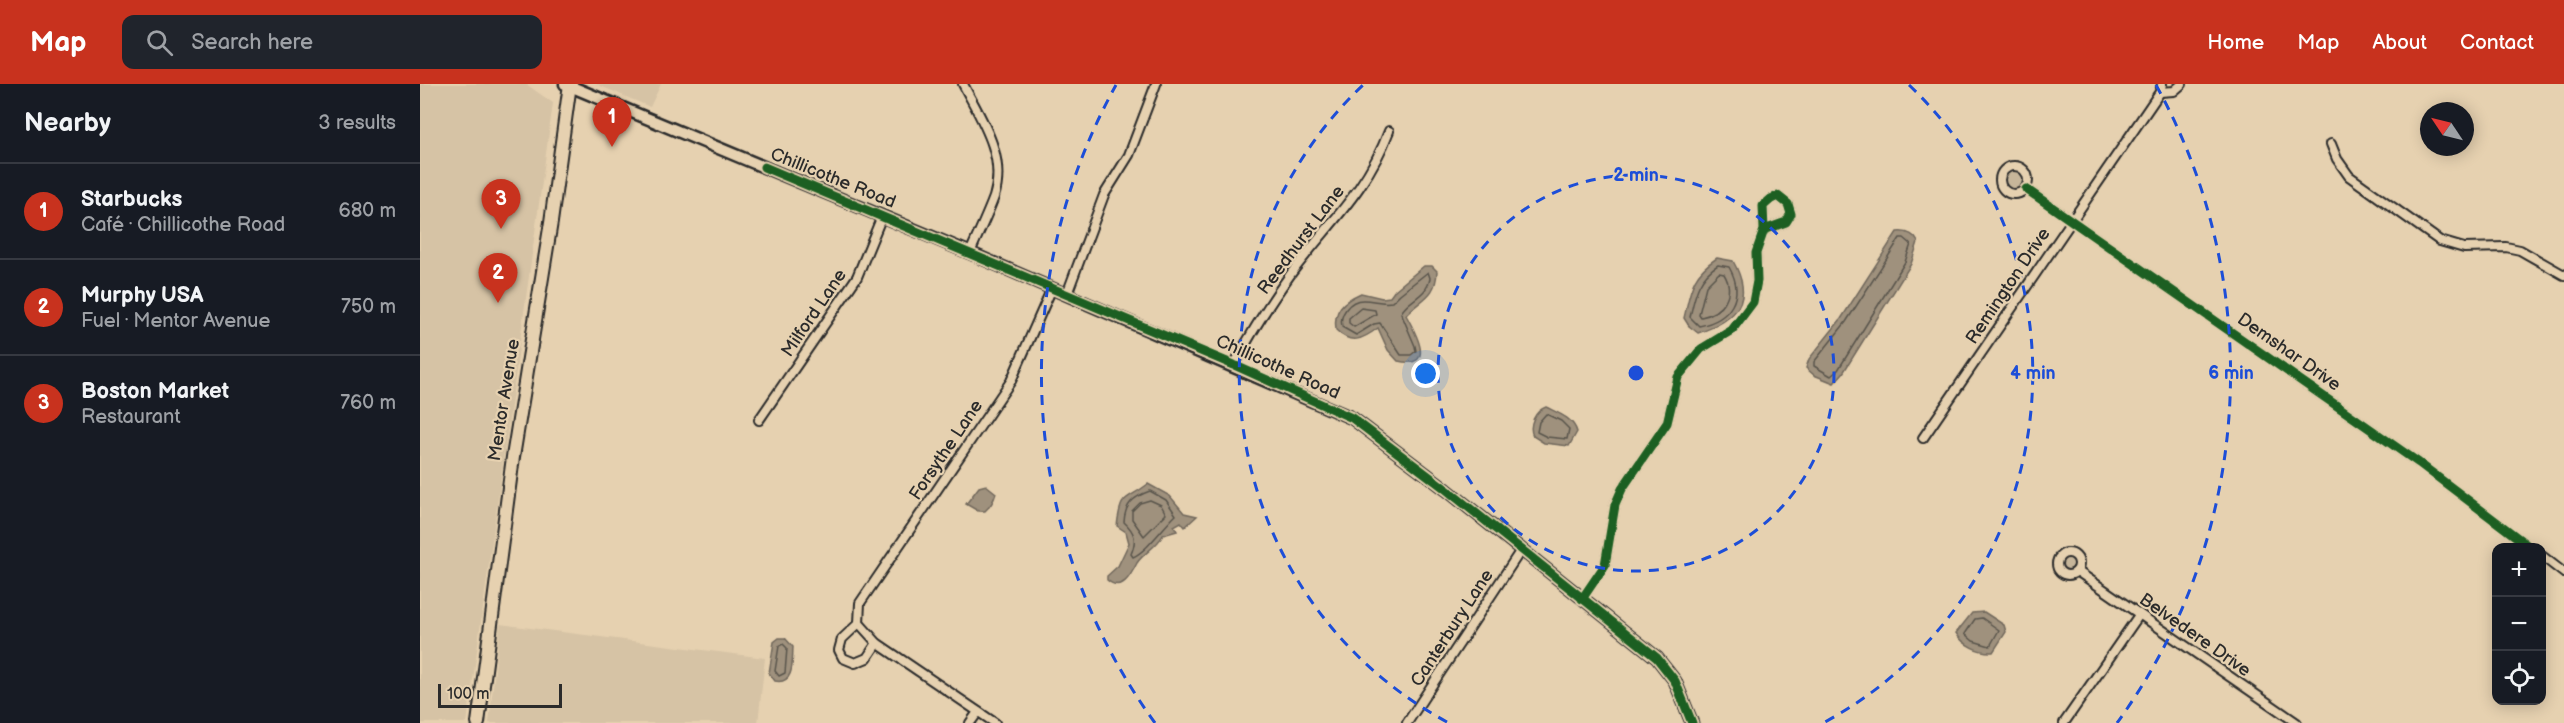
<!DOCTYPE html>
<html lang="en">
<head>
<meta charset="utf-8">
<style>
	:root { --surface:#171b24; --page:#20242c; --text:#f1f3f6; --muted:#9ea1a6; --line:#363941; --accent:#c8321e }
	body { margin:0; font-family:"Balsamiq Sans",sans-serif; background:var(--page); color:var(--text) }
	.controls { position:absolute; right:18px; bottom:18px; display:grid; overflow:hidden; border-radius:12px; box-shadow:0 3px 15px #0003 }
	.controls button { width:54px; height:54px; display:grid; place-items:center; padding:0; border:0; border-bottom:2px solid var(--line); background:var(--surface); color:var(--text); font:30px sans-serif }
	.compass { position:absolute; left:2000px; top:18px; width:54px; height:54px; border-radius:50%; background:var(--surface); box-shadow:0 3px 15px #0003; rotate:305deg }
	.scale { position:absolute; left:18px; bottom:15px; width:124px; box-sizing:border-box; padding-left:6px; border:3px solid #2b2b2b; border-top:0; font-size:16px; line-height:21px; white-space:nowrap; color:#2b2b2b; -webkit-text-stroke:4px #e6d1b0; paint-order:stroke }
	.you { position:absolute; left:1006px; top:290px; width:21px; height:21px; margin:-15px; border:4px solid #fff; border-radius:50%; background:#1a73e8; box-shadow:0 0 0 9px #1a73e833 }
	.badge { display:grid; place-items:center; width:39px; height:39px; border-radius:50%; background:var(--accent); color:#fff; font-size:20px; font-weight:700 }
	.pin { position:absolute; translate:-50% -50px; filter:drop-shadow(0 2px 3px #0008) }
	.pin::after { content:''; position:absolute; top:32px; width:21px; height:18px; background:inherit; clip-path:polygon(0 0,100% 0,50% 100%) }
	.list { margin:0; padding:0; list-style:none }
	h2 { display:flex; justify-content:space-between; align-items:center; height:78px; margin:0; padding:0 24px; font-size:26px }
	h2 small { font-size:20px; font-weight:400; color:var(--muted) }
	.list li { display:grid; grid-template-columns:39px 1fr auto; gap:18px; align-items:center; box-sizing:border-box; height:96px; padding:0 24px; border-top:2px solid var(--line) }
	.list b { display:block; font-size:22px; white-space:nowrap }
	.list p { margin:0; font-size:20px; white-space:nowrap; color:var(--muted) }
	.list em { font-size:20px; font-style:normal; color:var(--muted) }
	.icon { flex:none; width:33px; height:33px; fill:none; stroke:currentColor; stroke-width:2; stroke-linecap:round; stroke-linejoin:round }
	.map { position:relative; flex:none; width:2144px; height:639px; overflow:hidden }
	header { display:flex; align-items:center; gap:36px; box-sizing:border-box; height:84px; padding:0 30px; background:var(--accent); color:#fff }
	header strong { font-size:28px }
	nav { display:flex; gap:33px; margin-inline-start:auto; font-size:21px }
	.search { width:420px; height:54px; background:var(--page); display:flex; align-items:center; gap:15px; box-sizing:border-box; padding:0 21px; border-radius:12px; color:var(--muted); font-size:22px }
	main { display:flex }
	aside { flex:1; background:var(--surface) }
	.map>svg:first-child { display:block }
	.built { fill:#d6c3a5 }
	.green { fill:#c7b69a; stroke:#797062; stroke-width:1.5 }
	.water { fill:#9f917d; stroke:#71685c; stroke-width:1.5 }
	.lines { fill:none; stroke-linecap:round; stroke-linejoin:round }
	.shore { stroke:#59544c; stroke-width:1.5 }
	.street-casing { stroke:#2b2b2b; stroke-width:12 }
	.secondary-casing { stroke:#2b2b2b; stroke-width:15 }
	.primary-casing { stroke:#2b2b2b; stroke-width:16 }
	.street { stroke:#e6d1b0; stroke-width:8 }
	.secondary { stroke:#e6d1b0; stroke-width:10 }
	.primary { stroke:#e6d1b0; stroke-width:12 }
	.cycleway-casing { stroke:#e6d1b0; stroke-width:13 }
	.cycleway { stroke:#1b5e20; stroke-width:9 }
	.ring { fill:none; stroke:#1d4ed8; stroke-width:3; stroke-dasharray:10 8 }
	.labels { text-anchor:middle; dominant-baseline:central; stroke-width:4.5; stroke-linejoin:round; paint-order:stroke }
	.street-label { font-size:18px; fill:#2b2b2b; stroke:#e6d1b0 }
	.centre { fill:#1d4ed8; stroke:#e6d1b0; stroke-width:3 }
	.ring-label { font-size:18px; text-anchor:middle; font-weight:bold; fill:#1d4ed8; stroke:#e6d1b0; stroke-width:4.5; stroke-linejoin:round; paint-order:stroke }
</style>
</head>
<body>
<header>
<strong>Map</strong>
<div class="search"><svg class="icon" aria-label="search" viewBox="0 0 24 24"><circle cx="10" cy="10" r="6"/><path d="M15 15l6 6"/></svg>Search here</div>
<nav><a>Home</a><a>Map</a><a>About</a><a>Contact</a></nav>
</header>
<main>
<aside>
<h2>Nearby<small>3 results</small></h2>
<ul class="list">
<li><span class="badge">1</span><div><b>Starbucks</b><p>Café · Chillicothe Road</p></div><em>680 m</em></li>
<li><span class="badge">2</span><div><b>Murphy USA</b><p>Fuel · Mentor Avenue</p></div><em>750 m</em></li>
<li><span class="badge">3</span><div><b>Boston Market</b><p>Restaurant</p></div><em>760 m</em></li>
</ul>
</aside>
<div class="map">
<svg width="2144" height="639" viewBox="0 0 2144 639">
	<rect width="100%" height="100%" fill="#e6d1b0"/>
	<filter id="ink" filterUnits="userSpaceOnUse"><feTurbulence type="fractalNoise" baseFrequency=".0167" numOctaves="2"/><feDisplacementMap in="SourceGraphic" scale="12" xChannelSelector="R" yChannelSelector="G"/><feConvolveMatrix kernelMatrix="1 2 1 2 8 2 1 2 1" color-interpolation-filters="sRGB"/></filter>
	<g filter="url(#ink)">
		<g class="built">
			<polygon points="0,0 106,0 133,19 47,639 0,639"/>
			<polygon points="176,0 241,0 230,23"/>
			<polygon points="80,540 345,574 338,639 69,639"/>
		</g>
		<g class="green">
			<circle cx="1594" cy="96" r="10"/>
			<circle cx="1647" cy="480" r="7"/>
		</g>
		<g class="water">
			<path d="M1477 148C1486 147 1494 150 1498 158L1491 180 1423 289 1414 299 1394 291 1386 284 1389 275 1421 235Z"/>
			<path d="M1297 174 1313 177C1335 216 1317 236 1278 249L1269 242 1264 234C1271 205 1271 191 1297 174Z"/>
			<path d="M1004 182H1012L1017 187C1016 214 1001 214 986 231 994 246 1018 286 978 277L968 266 958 244C942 256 931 261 916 246 913 226 923 217 941 209L962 214 970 213 975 206Z"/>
			<path d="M1126 323C1138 329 1153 334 1157 348L1149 362 1124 359 1113 352C1108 341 1115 327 1126 323Z"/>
			<path d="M728 400 750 412 764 429 777 432 765 443 761 438 754 442 757 447 743 451C737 463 723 469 717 479 711 491 702 509 687 496V492L698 482 709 459 706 448 697 442C701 408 705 418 728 400Z"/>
			<path d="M566 401 576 409C574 416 571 422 565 427H558L546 420 559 403Z"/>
			<path d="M1564 528 1584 541 1586 548 1573 568C1559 569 1543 561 1536 549L1552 529Z"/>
			<path d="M359 554H365L373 563C372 576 375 601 355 597L349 589 354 558Z"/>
		</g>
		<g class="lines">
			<g class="shore">
				<polygon points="1480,154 1484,154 1491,160 1485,178 1418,286 1411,292 1394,282 1394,278 1426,238"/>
				<path d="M1298 181 1309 183C1326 213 1310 236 1279 242L1270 233C1275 211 1278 193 1298 181Z"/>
				<path d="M1008 188 1010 194C1007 213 988 215 981 229L995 262 996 267 991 271H981L960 239 954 240 936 251 922 243C919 231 929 216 943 216 954 216 961 220 972 218L980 210Z"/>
				<path d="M1299 189 1304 190C1316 210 1302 229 1281 233L1279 230 1286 202Z"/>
				<polygon points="941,224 955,226 956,230 934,243 929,239 929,234"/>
				<polygon points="1126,330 1141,337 1149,345 1147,355 1127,353 1117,348 1119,338"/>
				<path d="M730 407 746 416 756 431C744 442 727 467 713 473L711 470C717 456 715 448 704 438 705 420 713 413 730 407Z"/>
				<polygon points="730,416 741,421 746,430 724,452 712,435 712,427 720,419"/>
				<polygon points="1562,534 1579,546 1570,562 1553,557 1545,550 1555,535"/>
				<polygon points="363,560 367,564 365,589 359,592 355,587 359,562"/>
			</g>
			<defs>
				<g id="street">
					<path d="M543 0C561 35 587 72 574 113 567 132 558 150 550 169"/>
					<polyline points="1740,8 1754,7 1762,0"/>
					<polyline points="1911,60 1917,75 1929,92 2020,157 2044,164 2086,163 2100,166 2144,191"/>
					<circle cx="1594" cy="96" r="14"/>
					<polyline points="1606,105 1999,379 2111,464"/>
					<polyline points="647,210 684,111 709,71 736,0"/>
					<path d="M814 281C830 250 850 219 870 191 907 141 946 108 969 47"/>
					<polyline points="339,336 437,193 462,132"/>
					<polyline points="1503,354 1740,8 1742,0"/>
					<circle cx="1648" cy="480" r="11"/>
					<polyline points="2122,472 2144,489"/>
					<polyline points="1657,487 1877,639"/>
					<polyline points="1162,515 1185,481 1195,421 1202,405 1247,339 1258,293 1281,265 1312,246 1333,218 1337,197 1336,169 1344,146 1343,122 1351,115 1358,112 1368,120 1371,130 1366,138 1344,146"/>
					<polyline points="439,539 440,519 591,297 632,204"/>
					<polyline points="439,539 457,559 575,639"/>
					<polyline points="439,539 422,555 419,566 423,574 435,579 447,574 457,559"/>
					<polyline points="550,639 558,628"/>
					<polyline points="987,639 1101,466"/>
					<polyline points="1644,639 1719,531"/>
				</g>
				<polyline id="secondary" points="145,0 550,169 932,334 1027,406 1237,574 1255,597 1272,639"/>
				<polyline id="primary" points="58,639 93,373 131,138 150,0"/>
			</defs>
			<use href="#street" class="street-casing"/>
			<use href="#secondary" class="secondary-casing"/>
			<use href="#primary" class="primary-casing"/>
			<use href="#street" class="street"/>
			<use href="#secondary" class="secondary"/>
			<use href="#primary" class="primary"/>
			<defs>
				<g id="cycleway">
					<polyline points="344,83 814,281 932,334 1027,406 1237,574 1255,597 1272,639"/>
					<polyline points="1606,105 1999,379 2111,464"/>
					<polyline points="1162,515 1185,481 1195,421 1202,405 1247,339 1258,293 1281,265 1312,246 1333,218 1337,197 1336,169 1344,146 1343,122 1351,115 1358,112 1368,120 1371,130 1366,138 1344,146"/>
				</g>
			</defs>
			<use href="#cycleway" class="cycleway-casing"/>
			<use href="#cycleway" class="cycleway"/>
		</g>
	</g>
	<g class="ring">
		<circle cx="1216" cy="289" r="198"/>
		<path d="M1027 638A397 397 0 0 1 943 1M1489 1A397 397 0 0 1 1405 638"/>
		<path d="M735 639A595 595 0 0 1 696 1M1736 1A595 595 0 0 1 1697 639"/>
	</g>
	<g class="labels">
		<g class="street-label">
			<text transform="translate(413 94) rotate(22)">Chillicothe Road</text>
			<text transform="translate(881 156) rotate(-53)">Reedhurst Lane</text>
			<text transform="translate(1588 202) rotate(-56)">Remington Drive</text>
			<text transform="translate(394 229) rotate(-56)">Milford Lane</text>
			<text transform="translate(1869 268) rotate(35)">Demshar Drive</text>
			<text transform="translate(858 283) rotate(24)">Chillicothe Road</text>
			<text transform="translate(84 316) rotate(-81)">Mentor Avenue</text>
			<text transform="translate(526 366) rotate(-56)">Forsythe Lane</text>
			<text transform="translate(1032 544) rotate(-57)">Canterbury Lane</text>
			<text transform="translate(1775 551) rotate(35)">Belvedere Drive</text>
		</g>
	</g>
	<circle cx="1216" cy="289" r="9" class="centre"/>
	<g class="ring-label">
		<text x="1216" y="97">2 min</text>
		<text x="1613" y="295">4 min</text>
		<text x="1811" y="295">6 min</text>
	</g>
</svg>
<div class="controls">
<button>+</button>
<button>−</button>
<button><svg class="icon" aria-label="locate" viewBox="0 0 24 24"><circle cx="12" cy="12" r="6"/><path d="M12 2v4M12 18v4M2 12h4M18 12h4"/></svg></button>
</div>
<svg class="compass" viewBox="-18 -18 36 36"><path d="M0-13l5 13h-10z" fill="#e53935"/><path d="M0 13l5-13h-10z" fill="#9ea1a6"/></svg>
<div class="scale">100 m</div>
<div class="you"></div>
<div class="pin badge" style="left:192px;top:63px">1</div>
<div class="pin badge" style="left:78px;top:219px">2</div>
<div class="pin badge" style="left:81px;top:145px">3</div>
</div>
</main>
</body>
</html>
